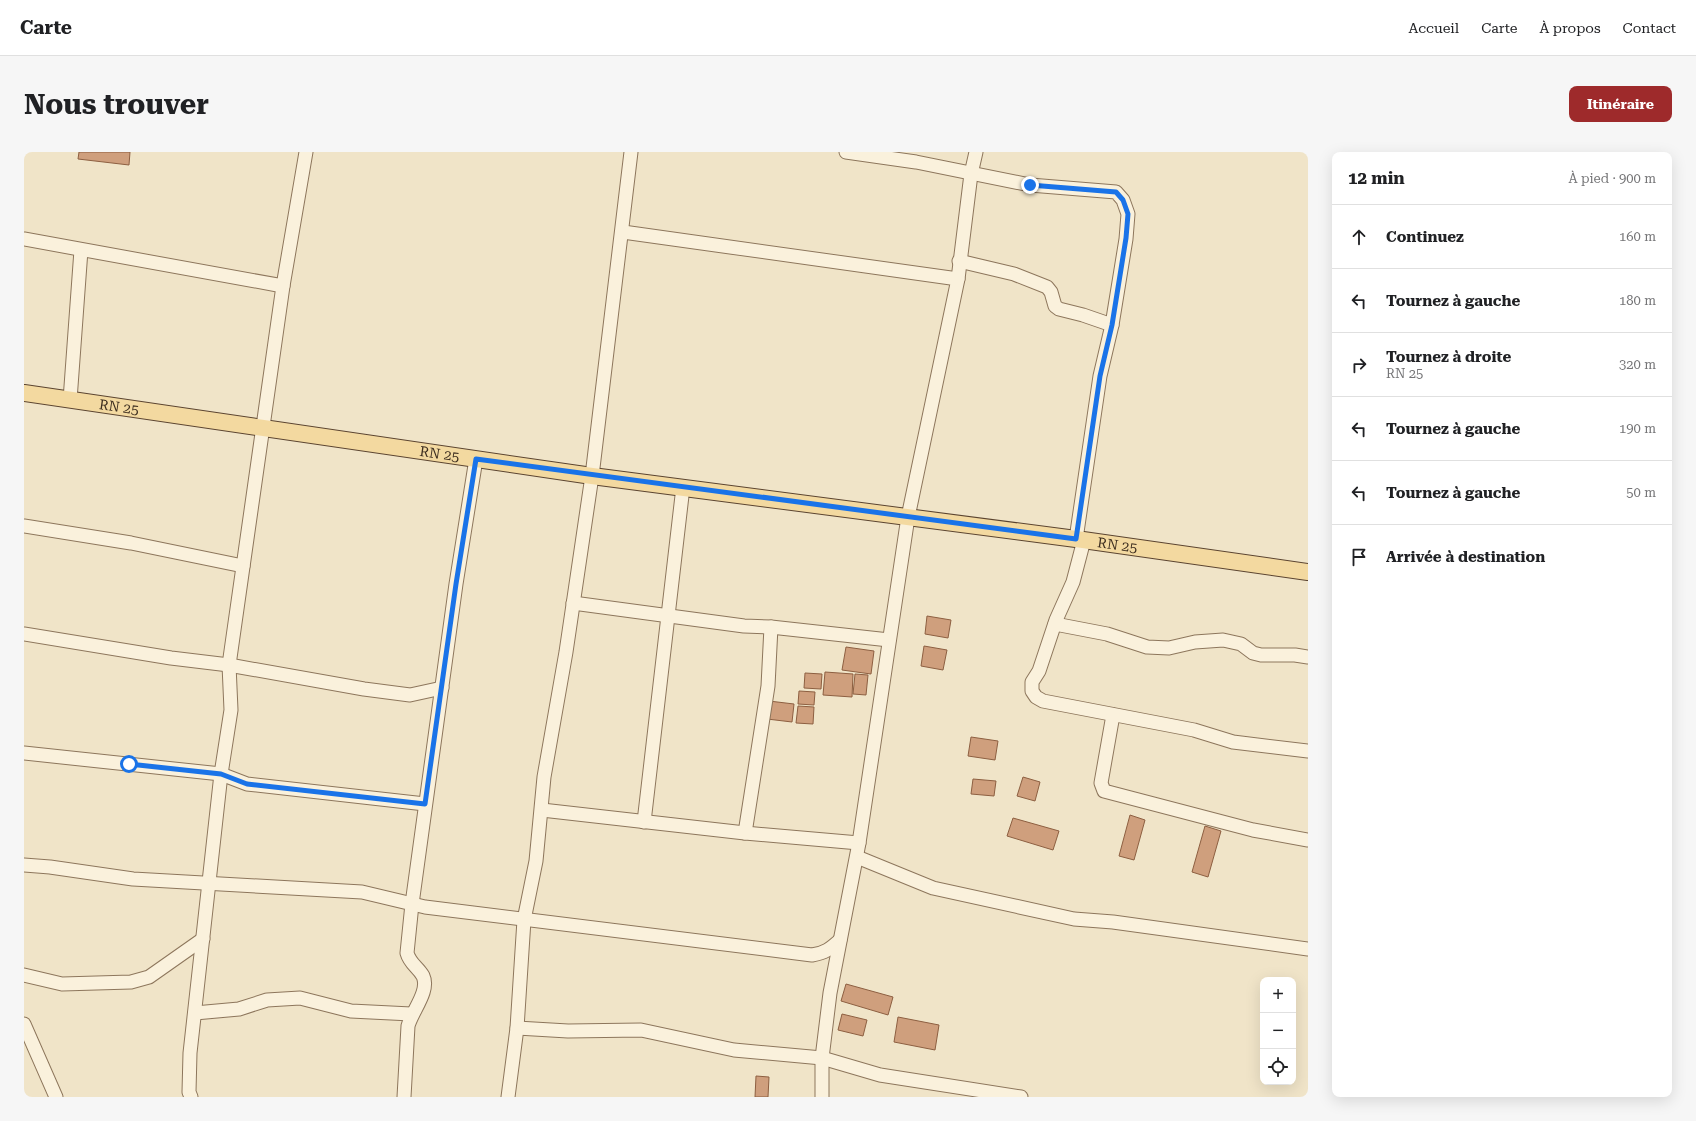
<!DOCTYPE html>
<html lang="fr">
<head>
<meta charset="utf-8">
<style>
	:root { --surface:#fff; --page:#f6f6f6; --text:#202124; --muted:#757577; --line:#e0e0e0; --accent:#9e2a2b }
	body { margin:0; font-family:"Roboto Serif",serif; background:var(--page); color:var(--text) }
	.controls { position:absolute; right:12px; bottom:12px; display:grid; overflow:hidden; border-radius:8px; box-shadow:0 4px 16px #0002 }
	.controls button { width:36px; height:36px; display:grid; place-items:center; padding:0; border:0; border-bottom:1px solid var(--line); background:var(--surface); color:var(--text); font:20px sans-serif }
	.stop { position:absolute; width:12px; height:12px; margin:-9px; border:3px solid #1a73e8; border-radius:50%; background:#fff }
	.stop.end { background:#1a73e8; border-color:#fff; box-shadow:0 1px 4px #0008 }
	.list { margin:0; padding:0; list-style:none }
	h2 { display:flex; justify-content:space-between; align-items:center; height:52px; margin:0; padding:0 16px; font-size:17px }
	h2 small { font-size:13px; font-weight:400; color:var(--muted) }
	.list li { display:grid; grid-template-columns:26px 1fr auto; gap:12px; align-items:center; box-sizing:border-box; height:64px; padding:0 16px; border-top:1px solid var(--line) }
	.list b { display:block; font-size:15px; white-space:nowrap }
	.list p { margin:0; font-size:13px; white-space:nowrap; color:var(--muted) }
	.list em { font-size:13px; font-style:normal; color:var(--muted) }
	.icon { flex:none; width:22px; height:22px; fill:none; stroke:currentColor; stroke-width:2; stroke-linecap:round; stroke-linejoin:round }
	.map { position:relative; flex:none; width:1284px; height:945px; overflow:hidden; border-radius:8px }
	header { display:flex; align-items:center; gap:24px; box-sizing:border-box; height:56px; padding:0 20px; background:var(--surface); border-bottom:1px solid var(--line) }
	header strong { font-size:19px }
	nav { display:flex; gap:22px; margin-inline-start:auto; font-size:14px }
	.intro { display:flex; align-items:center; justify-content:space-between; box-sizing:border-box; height:96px; padding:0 24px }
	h1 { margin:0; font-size:28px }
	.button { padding:10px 18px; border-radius:8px; background:var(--accent); color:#fff; font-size:14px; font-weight:700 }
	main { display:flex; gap:24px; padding:0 24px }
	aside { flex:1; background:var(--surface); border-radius:8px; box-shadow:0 4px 16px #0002 }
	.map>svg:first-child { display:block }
	.building { fill:#cf9f7d; stroke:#8d5f41 }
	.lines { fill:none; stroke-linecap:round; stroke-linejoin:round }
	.minor-casing { stroke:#8d765c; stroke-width:15 }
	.major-casing { stroke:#5b4430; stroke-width:18 }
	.minor { stroke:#faf1dc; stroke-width:13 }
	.major { stroke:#f3d9a0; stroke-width:16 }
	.route { stroke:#1a73e8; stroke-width:5 }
	.labels { text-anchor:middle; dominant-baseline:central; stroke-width:3; stroke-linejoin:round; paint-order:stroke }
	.street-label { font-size:14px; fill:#3d2e20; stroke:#f7eed8 }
</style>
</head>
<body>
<header>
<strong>Carte</strong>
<nav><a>Accueil</a><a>Carte</a><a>À propos</a><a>Contact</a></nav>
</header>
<div class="intro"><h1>Nous trouver</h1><a class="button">Itinéraire</a></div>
<main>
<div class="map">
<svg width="1284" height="945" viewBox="0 0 1284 945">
	<rect width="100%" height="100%" fill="#f0e4c8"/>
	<g class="building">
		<polygon points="55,0 106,0 105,13 54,7"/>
		<polygon points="903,464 927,468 924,486 901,482"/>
		<polygon points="900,494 923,498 919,518 897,514"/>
		<polygon points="822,495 850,499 847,522 818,518"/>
		<polygon points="801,520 829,522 828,545 799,543"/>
		<polygon points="781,521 798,522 797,537 780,536"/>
		<polygon points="831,522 844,523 842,543 829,542"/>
		<polygon points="775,539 791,540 790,553 774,552"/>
		<polygon points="745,549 770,552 768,570 743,567"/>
		<polygon points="774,554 790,555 789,572 772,571"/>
		<polygon points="947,585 974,589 971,608 944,604"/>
		<polygon points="999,625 1016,630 1011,649 993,644"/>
		<polygon points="949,627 972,629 970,644 947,642"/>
		<polygon points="1106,663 1121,668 1110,708 1095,704"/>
		<polygon points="989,666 1035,679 1029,698 983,684"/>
		<polygon points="1181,674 1197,679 1184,725 1168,720"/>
		<polygon points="822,832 869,845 864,863 817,849"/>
		<polygon points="818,862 843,868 839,884 814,878"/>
		<polygon points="874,865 915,873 911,898 870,890"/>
		<polygon points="732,924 745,925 744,945 731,945"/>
	</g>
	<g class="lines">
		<defs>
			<g id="minor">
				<polyline points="822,0 892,10 1006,33 1092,40 1099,48 1104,62 1102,87 1088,173 1076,224 1052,387"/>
				<polyline points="599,80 934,127"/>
				<polyline points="0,87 259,134"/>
				<polyline points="935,109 990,122 1023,135 1027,140 1031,154 1035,157 1059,163 1088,173"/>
				<polyline points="46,248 57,98"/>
				<polyline points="0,374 107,391 219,414"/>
				<polyline points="1060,388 1049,430 1032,468 1015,519 1008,530 1008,539 1012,545 1019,549 1170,578 1209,590 1284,599"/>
				<polyline points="549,451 720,474 747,475 865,488"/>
				<polyline points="1031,472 1083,482 1123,495 1145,496 1171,490 1199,488 1217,492 1229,501 1237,503 1271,503 1284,505"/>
				<polyline points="0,482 147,506 205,513 340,537 386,543 418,536"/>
				<polyline points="1089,563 1077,631 1080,639 1229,678 1284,688"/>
				<polyline points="0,601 197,622 223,632 401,652"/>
				<polyline points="518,658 721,681 835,691"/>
				<polyline points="620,670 659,335"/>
				<polyline points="721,681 744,534 747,475"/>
				<polyline points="833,705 909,736 1050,767 1089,770 1284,797"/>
				<path d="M0 713 26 715 109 727 338 740 401 755 788 803C801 801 806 797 816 788"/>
				<polyline points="0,823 38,832 107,830 125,825 179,787"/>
				<polyline points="171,861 215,857 243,848 276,846 327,859 387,862"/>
				<polyline points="0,872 32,945"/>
				<polyline points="493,876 544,879 617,878 710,898 798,906 856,923 997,945"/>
				<polyline points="167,945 165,940 166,901 197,622 207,558 205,513 259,134 282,0"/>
				<path d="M380 945 384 874C388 859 406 839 399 824 394 815 386 812 383 801L388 752 432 432 452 307"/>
				<polyline points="484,945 493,876 500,768 512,709 520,625 542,500 568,324 607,0"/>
				<polyline points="798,945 798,906 806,841 835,691 884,365 934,127 947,22 952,0"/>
			</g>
			<g id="major">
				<path id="s1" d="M0 241 568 324 1052 387 1284 420"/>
			</g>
		</defs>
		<use href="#minor" class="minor-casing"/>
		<use href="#major" class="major-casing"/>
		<use href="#minor" class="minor"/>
		<use href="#major" class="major"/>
	</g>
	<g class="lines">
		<polyline class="route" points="105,612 197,622 223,632 401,652 432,432 452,307 1052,387 1076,224 1088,173 1102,86 1104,62 1099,48 1092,40 1006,33"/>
	</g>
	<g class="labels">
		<g class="street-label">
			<text stroke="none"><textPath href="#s1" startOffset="96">RN 25</textPath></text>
			<text stroke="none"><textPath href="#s1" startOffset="420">RN 25</textPath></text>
			<text stroke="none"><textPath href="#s1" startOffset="1104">RN 25</textPath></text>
		</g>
	</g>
</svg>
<div class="controls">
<button>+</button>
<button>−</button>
<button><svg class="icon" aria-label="locate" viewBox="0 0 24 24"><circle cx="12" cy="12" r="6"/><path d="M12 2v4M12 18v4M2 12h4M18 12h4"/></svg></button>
</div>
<div class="stop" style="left:105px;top:612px"></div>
<div class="stop end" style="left:1006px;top:33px"></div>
</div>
<aside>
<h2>12 min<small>À pied · 900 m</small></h2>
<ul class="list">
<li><svg class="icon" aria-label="ahead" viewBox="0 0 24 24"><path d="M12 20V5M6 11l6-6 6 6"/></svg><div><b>Continuez</b></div><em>160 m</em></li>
<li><svg class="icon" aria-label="left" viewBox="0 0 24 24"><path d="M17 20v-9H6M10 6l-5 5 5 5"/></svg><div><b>Tournez à gauche</b></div><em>180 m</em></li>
<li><svg class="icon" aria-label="right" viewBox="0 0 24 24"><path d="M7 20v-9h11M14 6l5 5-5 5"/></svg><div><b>Tournez à droite</b><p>RN 25</p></div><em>320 m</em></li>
<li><svg class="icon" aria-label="left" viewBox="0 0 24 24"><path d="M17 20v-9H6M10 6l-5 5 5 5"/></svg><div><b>Tournez à gauche</b></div><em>190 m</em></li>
<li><svg class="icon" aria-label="left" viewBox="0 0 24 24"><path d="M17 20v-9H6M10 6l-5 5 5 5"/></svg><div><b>Tournez à gauche</b></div><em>50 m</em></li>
<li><svg class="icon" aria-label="arrive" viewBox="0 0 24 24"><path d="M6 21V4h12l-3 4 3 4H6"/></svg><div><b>Arrivée à destination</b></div></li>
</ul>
</aside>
</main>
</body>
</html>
